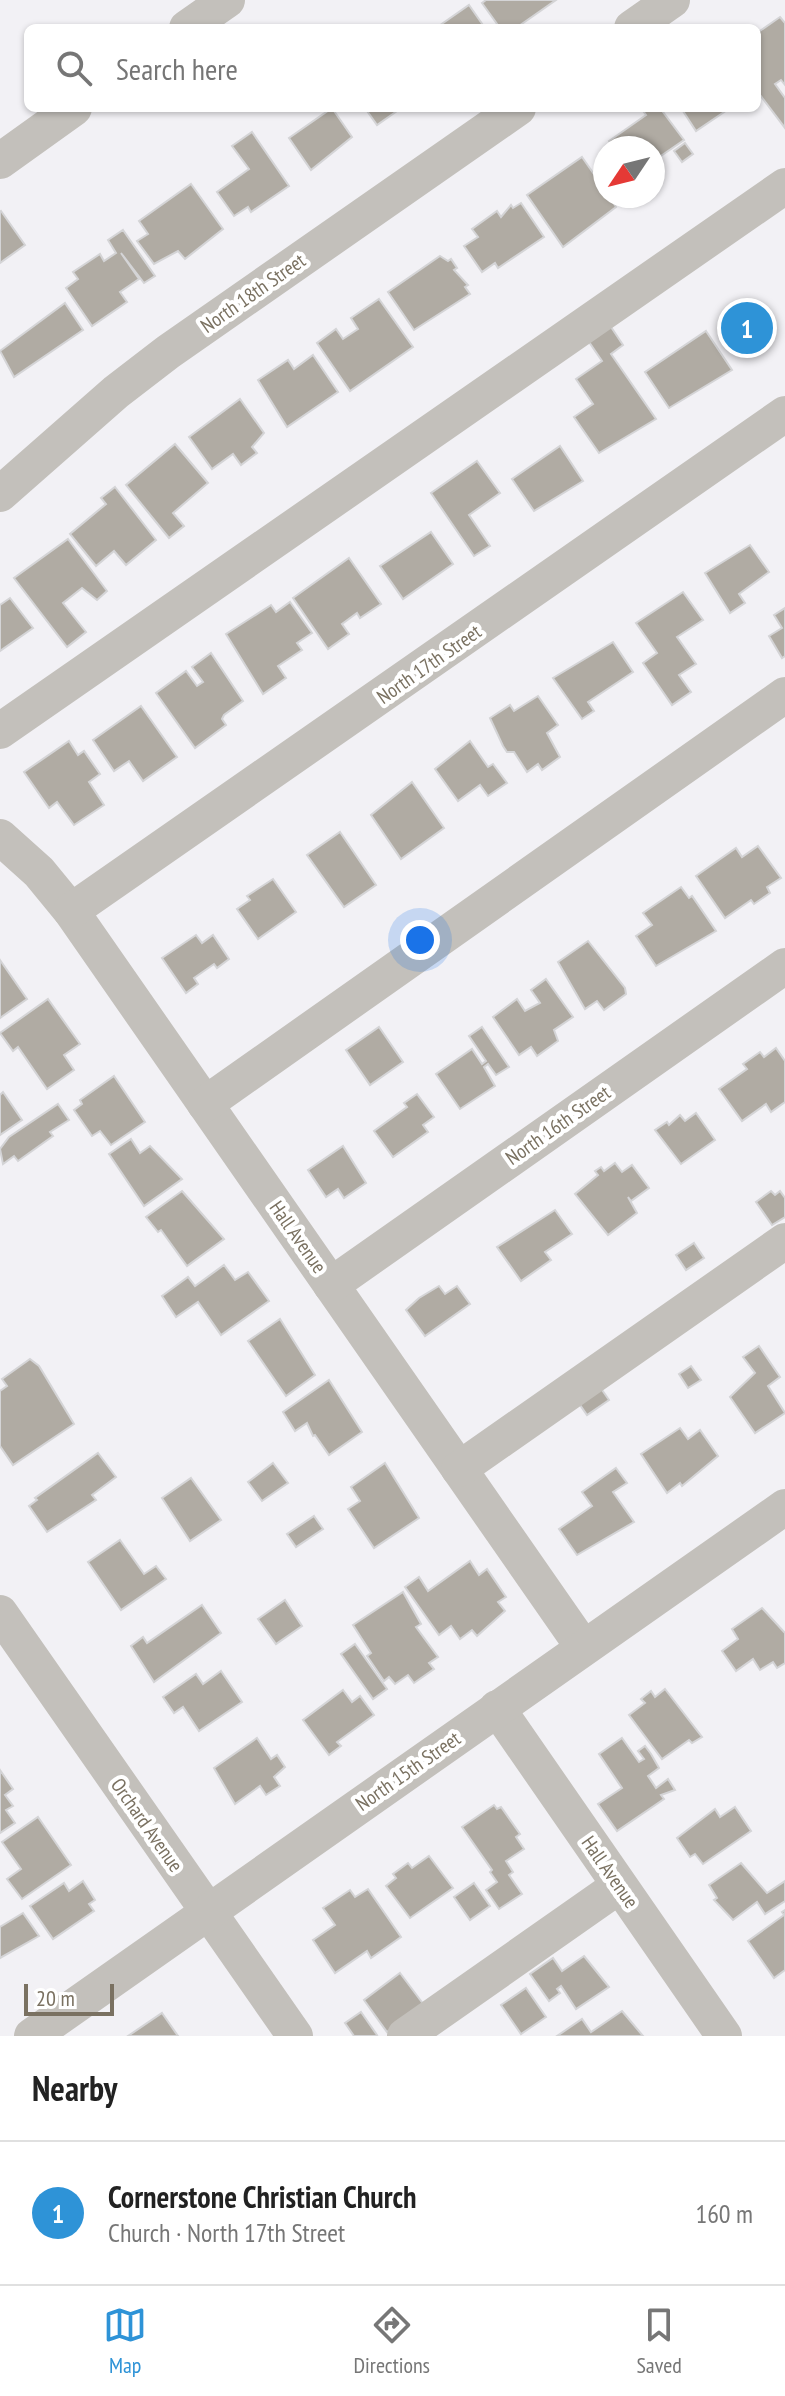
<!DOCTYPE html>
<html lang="en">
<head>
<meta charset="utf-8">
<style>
	:root { --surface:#fff; --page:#f2f2f2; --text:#222; --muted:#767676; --line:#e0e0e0; --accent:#2e93d7 }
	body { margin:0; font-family:"PT Sans Narrow",sans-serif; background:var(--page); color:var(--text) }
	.compass { position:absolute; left:593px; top:136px; width:72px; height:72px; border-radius:50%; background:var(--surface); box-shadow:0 2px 6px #0004; rotate:235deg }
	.scale { position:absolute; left:24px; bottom:20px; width:90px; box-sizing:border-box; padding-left:8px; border:4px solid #7a7161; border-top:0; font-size:22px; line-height:28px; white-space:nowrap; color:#7a7161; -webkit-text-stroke:6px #fff; paint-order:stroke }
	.you { position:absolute; left:420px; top:940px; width:28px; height:28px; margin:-20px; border:6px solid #fff; border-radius:50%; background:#1a73e8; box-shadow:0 0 0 12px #1a73e833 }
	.badge { display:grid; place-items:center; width:52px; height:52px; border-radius:50%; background:var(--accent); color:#fff; font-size:26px; font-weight:700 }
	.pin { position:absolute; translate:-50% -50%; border:4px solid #fff; box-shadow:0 2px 8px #0006 }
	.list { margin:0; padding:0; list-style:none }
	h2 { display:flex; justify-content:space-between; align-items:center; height:104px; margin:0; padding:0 32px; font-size:34px }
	h2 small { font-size:26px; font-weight:400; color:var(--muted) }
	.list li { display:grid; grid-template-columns:52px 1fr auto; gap:24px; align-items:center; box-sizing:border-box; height:144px; padding:0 32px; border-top:2px solid var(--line) }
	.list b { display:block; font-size:30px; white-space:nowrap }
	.list p { margin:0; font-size:26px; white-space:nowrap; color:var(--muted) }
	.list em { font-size:26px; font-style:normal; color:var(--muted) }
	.icon { flex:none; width:44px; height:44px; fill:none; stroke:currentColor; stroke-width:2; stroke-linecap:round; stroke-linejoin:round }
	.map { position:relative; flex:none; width:785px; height:2036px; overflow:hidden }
	.search { position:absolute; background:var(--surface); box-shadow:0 2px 6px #0004; left:24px; right:24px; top:24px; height:88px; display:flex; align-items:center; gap:20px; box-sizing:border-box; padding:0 28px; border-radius:12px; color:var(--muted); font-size:30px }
	.sheet { height:248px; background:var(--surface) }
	nav { display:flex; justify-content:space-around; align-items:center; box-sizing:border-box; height:112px; border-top:2px solid var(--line); background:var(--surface); font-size:22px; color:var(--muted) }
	nav a { display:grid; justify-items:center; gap:4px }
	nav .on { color:var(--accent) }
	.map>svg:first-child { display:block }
	.building { fill:#b0aba3; stroke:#d4d4d6; stroke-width:2 }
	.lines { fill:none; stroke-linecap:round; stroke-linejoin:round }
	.minor { stroke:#c3c0bb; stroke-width:36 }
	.labels { text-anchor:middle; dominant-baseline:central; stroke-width:8; stroke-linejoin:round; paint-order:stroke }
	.street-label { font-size:20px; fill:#7a7161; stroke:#fff }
</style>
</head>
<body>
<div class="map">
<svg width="785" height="2036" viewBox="0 0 785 2036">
	<rect width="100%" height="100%" fill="#f2f1f5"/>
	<g class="building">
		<polygon points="486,0 556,0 516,28 500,28 482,3"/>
		<polygon points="469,5 485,28 436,28"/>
		<polygon points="780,17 785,23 785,85 781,80 775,84 785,98 785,128 757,91 757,33"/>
		<polygon points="332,108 352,137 311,170 289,138"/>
		<polygon points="365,108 395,108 397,111 377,125"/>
		<polygon points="641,108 660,108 684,140 655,160 661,169 653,175 653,148 613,148 609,141 646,115"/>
		<polygon points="681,108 730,108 696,131"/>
		<polygon points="252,132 289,186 251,212 248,207 234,216 217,192 249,169 232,146"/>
		<polygon points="685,143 693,154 682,162 674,151"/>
		<polygon points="582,157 605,190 605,196 609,196 616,207 563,247 527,195"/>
		<polygon points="191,184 223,229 185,259 178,251 154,264 137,241 148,234 139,221"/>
		<polygon points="521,203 544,237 498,268 495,263 482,272 464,246 478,237 472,229 497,211 501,217 511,205 513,208"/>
		<polygon points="1,211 25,245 0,263 0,212"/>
		<polygon points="123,230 155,276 144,283 121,253 139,279 120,292 127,302 92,326 66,288 78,279 73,272 100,254 104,261 116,253 108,240"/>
		<polygon points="440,256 448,261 451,259 457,268 454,270 468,285 465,287 470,294 414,330 388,292"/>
		<polygon points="379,299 413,347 350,391 317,343 336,329 343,339 358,329 351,318"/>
		<polygon points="65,303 83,330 14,377 0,351"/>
		<polygon points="609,324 623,345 611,354 656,419 599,453 574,417 593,404 576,379 602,361 587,339"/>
		<polygon points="706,331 732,370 669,408 645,372"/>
		<polygon points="313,355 338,392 287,427 258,380 288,360 294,369"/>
		<polygon points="240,399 264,433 252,447 257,453 241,465 233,454 212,469 189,437"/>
		<polygon points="175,444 208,483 173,513 184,526 169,538 126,485"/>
		<polygon points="560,446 583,481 534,511 512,479"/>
		<polygon points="477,461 500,493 469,515 490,546 474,556 431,493"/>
		<polygon points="115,487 156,540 126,565 114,551 96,566 70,534 106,504 101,498"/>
		<polygon points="431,532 453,564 403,599 380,566"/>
		<polygon points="68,539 107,591 97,600 82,588 63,603 86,632 67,647 14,578"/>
		<polygon points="750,545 769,572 739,594 745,603 730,613 705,573"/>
		<polygon points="349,558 381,604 360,618 357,613 342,624 349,634 328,649 293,598"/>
		<polygon points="683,592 703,620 677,637 696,664 679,675 691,692 672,705 643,663 657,653 636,623"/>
		<polygon points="10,598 33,628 0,651 0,605"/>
		<polygon points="290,602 312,633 297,643 302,650 278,666 286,678 263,694 226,634 271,605 276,612"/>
		<polygon points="785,608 785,656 782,658 769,636 782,628 774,615"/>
		<polygon points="613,642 633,672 588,702 594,711 582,719 553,678"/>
		<polygon points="211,653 243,701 224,715 222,719 226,725 195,748 156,693 186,671 197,686 203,682 192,667"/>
		<polygon points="538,696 558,725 547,733 560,757 542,770 538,764 527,772 514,752 507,752 503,746 490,718 510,705 514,711"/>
		<polygon points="141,706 177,757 143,781 129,761 114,771 93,740"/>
		<polygon points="69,741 78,755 84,751 100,774 89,782 104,805 74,825 57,802 49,808 24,772"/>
		<polygon points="470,741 488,767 493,764 507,783 488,796 480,785 458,801 435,769"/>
		<polygon points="412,782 444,828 401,859 371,815"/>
		<polygon points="340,832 376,885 344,907 307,855"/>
		<polygon points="758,846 781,878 767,887 770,893 754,904 751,900 725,918 696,876 736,848 742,857"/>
		<polygon points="273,879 296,912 258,939 237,909 250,900 247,896"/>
		<polygon points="681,887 689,898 692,896 716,931 656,966 636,936 652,925 643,913"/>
		<polygon points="196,935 202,943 213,935 229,959 217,968 214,964 194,978 198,984 186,993 162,958"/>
		<polygon points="588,941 625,988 626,994 604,1010 597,1001 585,1009 558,962"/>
		<polygon points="0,960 27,999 0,1018"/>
		<polygon points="546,979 573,1017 554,1030 558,1041 537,1056 531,1047 519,1055 493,1017 517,999 525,1011 540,1003 531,990"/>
		<polygon points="48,999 80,1044 64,1055 74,1070 47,1089 18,1047 13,1051 0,1033"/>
		<polygon points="379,1027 403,1062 370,1085 346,1050"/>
		<polygon points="482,1027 509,1067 496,1075 488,1064 484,1067 495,1086 460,1109 436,1074 472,1049 482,1064 486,1061 469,1036"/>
		<polygon points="776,1048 785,1061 785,1102 771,1112 766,1104 742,1121 719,1089 747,1069 743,1064 760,1052 764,1057"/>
		<polygon points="114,1076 145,1122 111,1145 100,1131 92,1136 74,1110 82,1104 80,1100"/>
		<polygon points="3,1092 22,1120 0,1135 0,1095"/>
		<polygon points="417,1094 434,1117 423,1125 428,1132 393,1157 374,1131 407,1107 404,1103"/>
		<polygon points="58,1104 69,1120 50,1132 53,1136 18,1161 14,1156 3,1164 0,1149 9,1137"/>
		<polygon points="696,1113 715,1140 681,1164 655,1130 667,1122 669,1125 680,1115 685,1121"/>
		<polygon points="131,1139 140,1153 150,1146 182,1179 144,1206 109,1154"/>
		<polygon points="343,1146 366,1183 344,1198 338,1189 326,1197 308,1170"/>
		<polygon points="615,1163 622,1172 632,1165 649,1188 631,1201 628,1197 637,1213 608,1235 575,1194 598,1175 595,1171 601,1167 604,1171"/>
		<polygon points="182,1191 224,1239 187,1266 161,1230 158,1232 146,1217"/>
		<polygon points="771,1191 775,1195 780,1191 785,1198 785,1217 772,1225 756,1202"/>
		<polygon points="555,1210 572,1234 545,1252 551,1260 521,1281 497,1247"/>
		<polygon points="694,1243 704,1258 686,1270 676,1255"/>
		<polygon points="224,1265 235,1280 248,1272 269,1301 221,1335 198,1302 176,1317 162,1296 188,1277 195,1286"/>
		<polygon points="439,1286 445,1294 457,1286 470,1304 425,1336 406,1310 419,1298"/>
		<polygon points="280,1319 315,1375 286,1396 248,1341"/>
		<polygon points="759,1346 780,1377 768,1386 785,1413 755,1433 730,1397 755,1373 743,1357"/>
		<polygon points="30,1359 39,1366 74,1424 13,1465 0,1446 0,1391 7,1386 2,1379"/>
		<polygon points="691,1366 701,1380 688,1388 679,1374"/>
		<polygon points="329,1380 362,1432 329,1455 315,1435 313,1436 307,1423 295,1431 283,1412"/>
		<polygon points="600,1387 609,1400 587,1415 578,1402"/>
		<polygon points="680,1428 688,1439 700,1430 718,1456 682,1486 680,1483 667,1493 641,1454"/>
		<polygon points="98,1453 116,1477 92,1495 96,1500 47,1532 29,1506 37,1500 35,1498"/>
		<polygon points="273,1463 288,1483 262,1501 248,1482"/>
		<polygon points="385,1463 419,1518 374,1548 348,1509 360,1501 351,1487"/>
		<polygon points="616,1468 627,1483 613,1492 634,1522 577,1555 559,1529 592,1506 582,1492"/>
		<polygon points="191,1478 221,1520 190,1541 162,1498"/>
		<polygon points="314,1516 323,1529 296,1547 287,1534"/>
		<polygon points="120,1540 144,1574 156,1566 166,1579 121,1610 88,1562"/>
		<polygon points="470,1561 479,1575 487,1569 506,1597 498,1602 505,1611 477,1636 472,1630 460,1639 451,1626 439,1635 405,1587 419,1577 428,1591"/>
		<polygon points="403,1592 421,1624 416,1627 438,1657 429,1663 434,1669 414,1683 408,1675 395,1684 389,1677 384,1681 367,1656 371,1653 353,1625"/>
		<polygon points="285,1600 302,1626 276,1644 258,1619"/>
		<polygon points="202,1605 221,1633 154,1682 131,1646 143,1637 147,1643"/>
		<polygon points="762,1608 785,1633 785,1663 777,1668 773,1662 760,1670 753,1659 736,1671 722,1651 738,1639 732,1629"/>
		<polygon points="355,1644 387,1689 373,1699 341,1654"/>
		<polygon points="221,1671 242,1702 199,1731 183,1707 174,1713 163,1697 196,1674 203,1684"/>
		<polygon points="665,1689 702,1737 692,1743 689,1740 662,1759 629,1715 645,1703 641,1699 651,1691 655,1697"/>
		<polygon points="343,1690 352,1702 360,1696 374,1715 337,1742 341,1746 329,1755 303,1720"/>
		<polygon points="257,1738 271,1759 277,1755 285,1767 274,1777 280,1786 266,1795 260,1786 235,1804 214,1768"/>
		<polygon points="622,1738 639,1762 644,1759 638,1751 645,1746 651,1754 659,1768 648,1776 656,1788 668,1779 675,1790 661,1795 664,1799 617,1831 598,1804 622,1788 599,1754"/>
		<polygon points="0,1770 13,1789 5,1795 13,1806 6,1810 15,1823 0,1833"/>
		<polygon points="494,1805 497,1809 501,1807 520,1834 516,1837 524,1849 506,1861 513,1872 509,1875 522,1894 499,1909 486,1890 497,1882 490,1872 492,1870 462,1827"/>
		<polygon points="735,1807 751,1831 703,1864 695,1854 690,1857 677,1838 715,1809 720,1817"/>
		<polygon points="38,1817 71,1865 22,1899 7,1879 21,1869 2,1842"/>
		<polygon points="429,1856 453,1888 410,1918 386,1886 396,1878 393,1874 408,1863 412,1868"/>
		<polygon points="741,1863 767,1893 785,1881 785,1901 765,1914 757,1902 733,1920 714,1900 717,1898 709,1885"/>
		<polygon points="83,1881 95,1900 89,1904 94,1911 53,1939 30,1906 64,1883 69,1891"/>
		<polygon points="474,1883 490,1906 470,1920 454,1897"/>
		<polygon points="368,1889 401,1937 371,1958 367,1951 335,1973 313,1940 335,1925 323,1908 350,1890 355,1897"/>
		<polygon points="785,1910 785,1970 774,1978 748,1941 784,1915 782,1912"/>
		<polygon points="23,1913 39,1936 0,1958 0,1927"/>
		<polygon points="584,1956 609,1987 576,2009 561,1986 557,1989 560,1993 549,2001 530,1974 553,1958 562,1971"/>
		<polygon points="400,1973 424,2005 387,2032 364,2000"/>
		<polygon points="526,1988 546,2017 521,2034 501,2005"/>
		<polygon points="622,2011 643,2036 557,2036 582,2019 591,2032"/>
		<polygon points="361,2012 377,2035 375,2036 354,2036 345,2023"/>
		<polygon points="162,2013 178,2036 128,2036"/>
	</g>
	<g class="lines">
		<g class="minor">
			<polyline points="187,28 227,0"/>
			<polyline points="632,28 672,0"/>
			<polyline points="0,161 74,108"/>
			<polyline points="0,494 116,392 168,352 518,108"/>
			<polyline points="0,731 785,186"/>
			<polyline points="0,837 39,872 71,911 583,1647"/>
			<polyline points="71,911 785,414"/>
			<polyline points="205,1104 785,695"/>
			<polyline points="331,1285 785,966"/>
			<polyline points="459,1469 785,1241"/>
			<polyline points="0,1613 295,2036"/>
			<polyline points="497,1708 724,2036"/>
			<polyline points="32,2036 785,1507"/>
			<polyline points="405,2036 619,1886"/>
		</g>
	</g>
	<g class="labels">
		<g class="street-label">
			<text transform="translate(253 293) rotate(-35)">North 18th Street</text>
			<text transform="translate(429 664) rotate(-35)">North 17th Street</text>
			<text transform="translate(558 1125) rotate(-35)">North 16th Street</text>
			<text transform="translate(298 1237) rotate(55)">Hall Avenue</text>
			<text transform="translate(408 1771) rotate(-35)">North 15th Street</text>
			<text transform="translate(147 1825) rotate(55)">Orchard Avenue</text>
			<text transform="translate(610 1872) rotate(55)">Hall Avenue</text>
		</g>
	</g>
</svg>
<svg class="compass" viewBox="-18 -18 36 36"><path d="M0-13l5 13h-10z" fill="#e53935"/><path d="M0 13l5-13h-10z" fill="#767676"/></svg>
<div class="scale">20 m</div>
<div class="you"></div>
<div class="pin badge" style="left:747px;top:328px">1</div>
<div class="search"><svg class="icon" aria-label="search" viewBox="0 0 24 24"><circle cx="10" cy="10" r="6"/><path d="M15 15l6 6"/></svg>Search here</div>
</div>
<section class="sheet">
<h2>Nearby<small></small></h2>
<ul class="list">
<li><span class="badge">1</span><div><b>Cornerstone Christian Church</b><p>Church · North 17th Street</p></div><em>160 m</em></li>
</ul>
</section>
<nav>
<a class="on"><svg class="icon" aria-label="map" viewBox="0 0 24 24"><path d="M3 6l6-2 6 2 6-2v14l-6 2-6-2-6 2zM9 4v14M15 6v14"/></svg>Map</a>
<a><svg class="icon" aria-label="directions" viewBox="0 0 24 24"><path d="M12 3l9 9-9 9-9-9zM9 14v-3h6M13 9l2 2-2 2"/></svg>Directions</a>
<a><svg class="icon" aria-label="saved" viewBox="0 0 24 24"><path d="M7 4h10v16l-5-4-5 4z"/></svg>Saved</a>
</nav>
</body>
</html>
